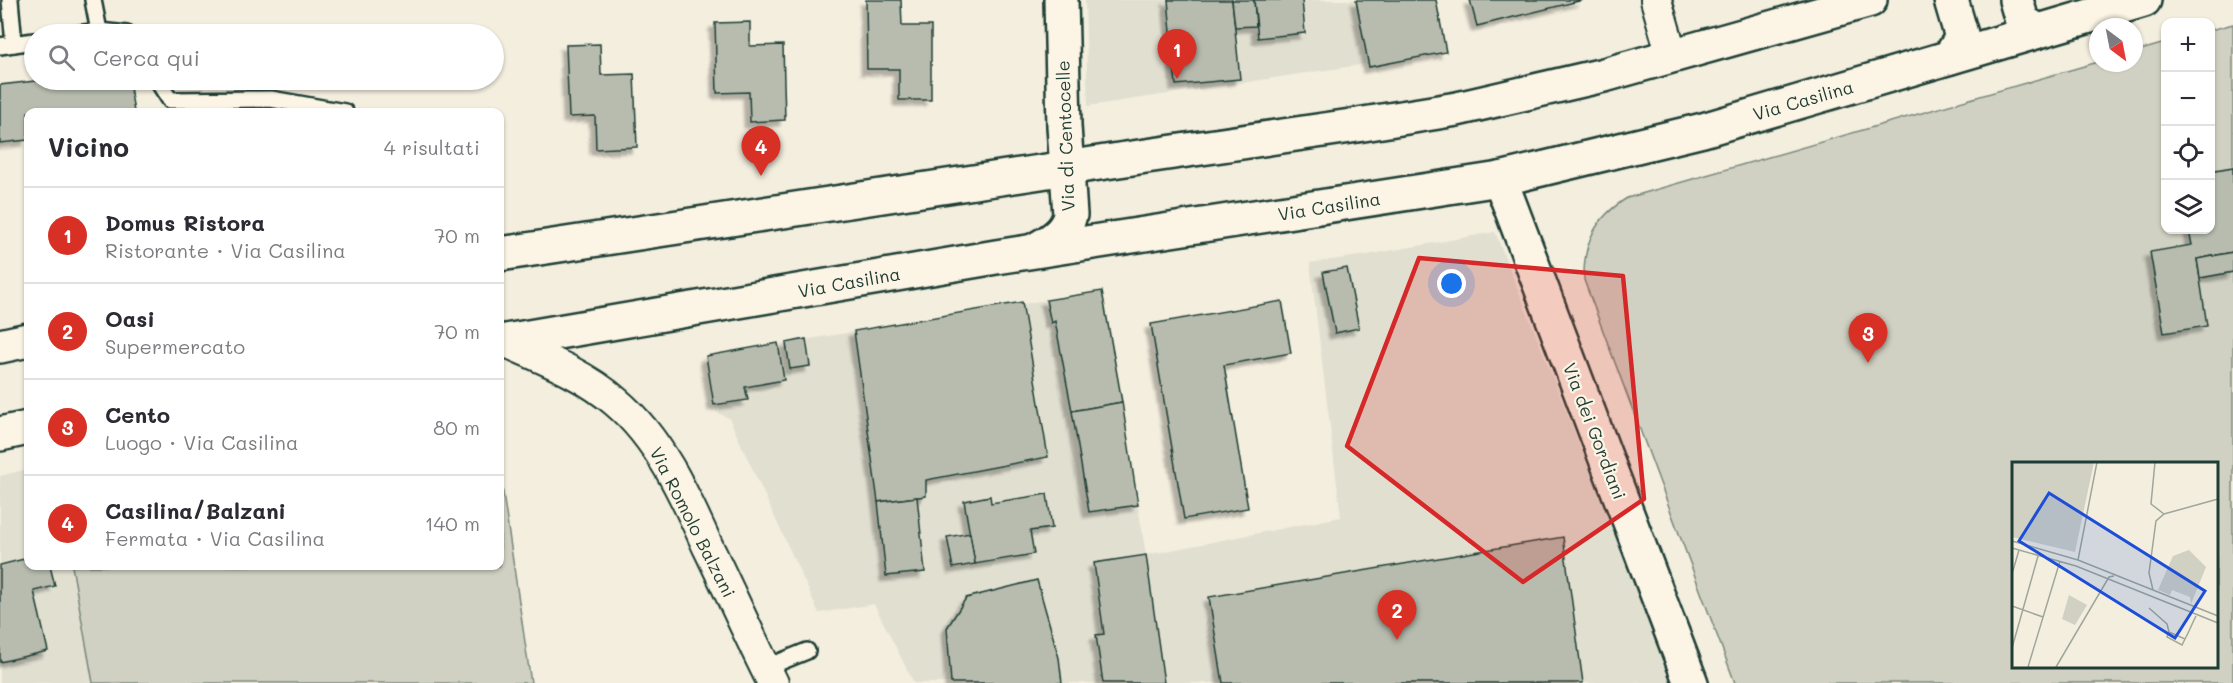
<!DOCTYPE html>
<html lang="it">
<head>
<meta charset="utf-8">
<style>
	:root { --surface:#fff; --page:#f7f7f7; --text:#2b2b33; --muted:#7c7c81; --line:#e1e1e2; --accent:#d93025 }
	body { margin:0; font-family:Mali,sans-serif; background:var(--page); color:var(--text) }
	.controls { position:absolute; right:18px; top:18px; display:grid; overflow:hidden; border-radius:12px; box-shadow:0 2px 4px #0004 }
	.controls button { width:54px; height:54px; display:grid; place-items:center; padding:0; border:0; border-bottom:2px solid var(--line); background:var(--surface); color:var(--text); font:30px sans-serif }
	.compass { position:absolute; left:2089px; top:18px; width:54px; height:54px; border-radius:50%; background:var(--surface); box-shadow:0 2px 4px #0004; rotate:148deg }
	.you { position:absolute; left:1452px; top:284px; width:21px; height:21px; margin:-15px; border:4px solid #fff; border-radius:50%; background:#1a73e8; box-shadow:0 0 0 9px #1a73e833 }
	.badge { display:grid; place-items:center; width:39px; height:39px; border-radius:50%; background:var(--accent); color:#fff; font-size:20px; font-weight:700 }
	.pin { position:absolute; translate:-50% -50px; filter:drop-shadow(0 2px 3px #0008) }
	.pin::after { content:''; position:absolute; top:32px; width:21px; height:18px; background:inherit; clip-path:polygon(0 0,100% 0,50% 100%) }
	.list { margin:0; padding:0; list-style:none }
	h2 { display:flex; justify-content:space-between; align-items:center; height:78px; margin:0; padding:0 24px; font-size:26px }
	h2 small { font-size:20px; font-weight:400; color:var(--muted) }
	.list li { display:grid; grid-template-columns:39px 1fr auto; gap:18px; align-items:center; box-sizing:border-box; height:96px; padding:0 24px; border-top:2px solid var(--line) }
	.list b { display:block; font-size:22px; white-space:nowrap }
	.list p { margin:0; font-size:20px; white-space:nowrap; color:var(--muted) }
	.list em { font-size:20px; font-style:normal; color:var(--muted) }
	.icon { flex:none; width:33px; height:33px; fill:none; stroke:currentColor; stroke-width:2; stroke-linecap:round; stroke-linejoin:round }
	.map { position:relative; flex:none; width:2233px; height:683px; overflow:hidden }
	.search { position:absolute; background:var(--surface); box-shadow:0 2px 4px #0004; left:24px; top:24px; width:480px; height:66px; display:flex; align-items:center; gap:15px; box-sizing:border-box; padding:0 21px; border-radius:33px; color:var(--muted); font-size:22px }
	.panel { position:absolute; background:var(--surface); box-shadow:0 2px 4px #0004; left:24px; top:108px; width:480px; height:462px; border-radius:12px }
	.map>svg:first-child { display:block }
	.built { fill:#e1dfd0 }
	.green { fill:#d0d1c2; stroke:#78877b; stroke-width:1.5; fill-rule:evenodd }
	.building { fill:#b8bcae; stroke:#1f3d34; stroke-width:1.5; filter:url(#shadow) }
	.lines { fill:none; stroke-linecap:round; stroke-linejoin:round }
	.lane-casing { stroke:#1f3d34; stroke-width:20 }
	.street-casing { stroke:#1f3d34; stroke-width:34 }
	.secondary-casing { stroke:#1f3d34; stroke-width:38 }
	.lane { stroke:#fcf5e5; stroke-width:15 }
	.street { stroke:#fcf5e5; stroke-width:30 }
	.secondary { stroke:#fcf5e5; stroke-width:33 }
	.marked { fill:#d62828; fill-opacity:0.2; stroke:#d62828; stroke-width:4.5; stroke-linejoin:round }
	.labels { text-anchor:middle; dominant-baseline:central; stroke-width:4.5; stroke-linejoin:round; paint-order:stroke }
	.street-label { font-size:18px; fill:#1f3d34; stroke:#fcf5e5 }
	.inset-road { fill:none; stroke:#9ea79a; stroke-width:1.5 }
	.view { fill:#1d4ed8; fill-opacity:0.15; stroke:#1d4ed8; stroke-width:3 }
	.inset-edge { fill:none; stroke:#1f3d34; stroke-width:3 }
</style>
</head>
<body>
<div class="map">
<svg width="2233" height="683" viewBox="0 0 2233 683">
	<defs>
		<filter id="shadow"><feDropShadow dx="-5.5" dy="5.5" stdDeviation="1.5" flood-color="#0004"/></filter>
	</defs>
	<rect width="100%" height="100%" fill="#f3eede"/>
	<filter id="ink" filterUnits="userSpaceOnUse"><feTurbulence type="fractalNoise" baseFrequency=".0167" numOctaves="2"/><feDisplacementMap in="SourceGraphic" scale="12" xChannelSelector="R" yChannelSelector="G"/><feConvolveMatrix kernelMatrix="1 2 1 2 8 2 1 2 1" color-interpolation-filters="sRGB"/></filter>
	<g filter="url(#ink)">
		<g class="built">
			<polygon points="1085,0 1432,0 1446,52 1088,106"/>
			<polygon points="1495,232 1674,683 914,683 874,604 819,613 729,418 716,412 706,356 1102,291 1146,555 1341,517 1310,263 1367,255"/>
			<polygon points="28,469 28,566 72,566 93,683 0,683 0,476"/>
		</g>
		<g class="green">
			<path d="M2233 24V683H1735L1584 280C1583 243 1595 218 1627 198L2098 62 2134 63V52L2165 43 2166 230H2210L2211 30ZM2014 464H2216V666H2014Z"/>
			<polygon points="500,473 531,683 93,683 72,566 500,566"/>
		</g>
		<g class="building">
			<polygon points="866,0 901,0 902,26 931,26 931,100 899,100 899,69 867,69"/>
			<polygon points="1168,0 1232,0 1240,79 1176,85"/>
			<polygon points="1232,0 1254,0 1256,26 1235,27"/>
			<polygon points="1254,0 1302,0 1305,33 1258,38"/>
			<polygon points="1356,0 1436,0 1446,52 1369,67"/>
			<polygon points="1470,0 1583,0 1477,26"/>
			<polygon points="750,22 750,46 783,45 785,120 750,122 749,92 717,93 715,23"/>
			<polygon points="600,44 601,75 634,74 637,147 596,149 595,116 569,117 566,45"/>
			<polygon points="44,80 129,80 134,112 28,112 28,140 0,143 0,85"/>
			<polygon points="2233,167 2233,252 2197,259 2207,326 2164,333 2150,252 2192,245 2189,230 2210,230 2210,171"/>
			<polygon points="2233,252 2233,272 2200,278 2197,259"/>
			<polygon points="1347,268 1359,328 1335,333 1323,272"/>
			<polygon points="1102,291 1122,402 1072,411 1055,321 1051,323 1046,300"/>
			<polygon points="1282,301 1291,353 1224,365 1248,508 1184,519 1151,324"/>
			<polygon points="1022,302 1048,457 926,480 926,496 878,502 854,331"/>
			<polygon points="806,339 810,366 790,369 786,343"/>
			<polygon points="778,343 784,380 745,387 748,400 714,405 706,356"/>
			<polygon points="1122,402 1138,505 1089,512 1072,411"/>
			<polygon points="1047,494 1052,528 1030,531 1034,554 975,564 964,501 990,496 991,503"/>
			<polygon points="917,497 925,572 886,576 878,502"/>
			<polygon points="970,533 975,564 953,568 947,537"/>
			<polygon points="1563,537 1583,683 1223,683 1209,597"/>
			<polygon points="1146,555 1164,683 1103,683 1096,635 1104,634 1094,563"/>
			<polygon points="28,558 28,566 50,566 55,586 34,591 48,651 0,662 0,565"/>
			<polygon points="1037,580 1059,658 1062,683 951,683 947,628 966,598"/>
		</g>
		<g class="lines">
			<defs>
				<g id="lane">
					<polyline points="10,0 14,44"/>
					<polyline points="99,31 127,34"/>
					<polyline points="77,34 99,31 93,0"/>
					<polyline points="0,46 34,41"/>
					<polyline points="157,80 170,100 271,99 345,112"/>
					<polyline points="765,668 807,651"/>
				</g>
				<g id="street">
					<polyline points="1656,0 1672,56"/>
					<path d="M504 341C542 358 584 374 616 402 660 439 685 496 708 547 730 592 750 638 773 683"/>
				</g>
				<g id="secondary">
					<polyline points="2016,0 2022,21 2038,31"/>
					<polyline points="1950,57 1961,39 1961,34 1951,0"/>
					<polyline points="1500,179 1691,683"/>
					<path d="M1035 250C1050 242 1066 233 1070 215L1064 126 1061 0"/>
					<polyline points="500,254 1119,160 1351,126 1457,109 1604,75 1870,0"/>
					<polyline points="500,342 996,257 1500,179 1703,130 2144,0"/>
					<polyline points="0,346 28,340"/>
					<polyline points="0,434 28,428"/>
				</g>
			</defs>
			<use href="#lane" class="lane-casing"/>
			<use href="#street" class="street-casing"/>
			<use href="#secondary" class="secondary-casing"/>
			<use href="#lane" class="lane"/>
			<use href="#street" class="street"/>
			<use href="#secondary" class="secondary"/>
		</g>
	</g>
	<path class="marked" d="M1419 258 1623 276 1644 499 1523 582 1347 446Z"/>
	<g class="labels">
		<g class="street-label">
			<text transform="translate(1803 100) rotate(-16)">Via Casilina</text>
			<text transform="translate(1065 136) rotate(-92)">Via di Centocelle</text>
			<text transform="translate(1329 206) rotate(-9)">Via Casilina</text>
			<text transform="translate(849 282) rotate(-10)">Via Casilina</text>
			<text transform="translate(1595 431) rotate(69)">Via dei Gordiani</text>
			<text transform="translate(693 522) rotate(63)">Via Romolo Balzani</text>
		</g>
	</g>
	<g transform="translate(2012 462)">
		<rect width="206" height="206" fill="#f3eede"/>
		<path d="M0 0H82L63 90 0 75ZM177 88 194 105 179 142 178 135 160 128 158 133 146 128 161 94ZM57 133 75 143 63 163 50 157Z" fill="#d0d1c2"/>
		<path class="inset-road" d="M143 0 139 42 152 52M0 79 66 98 206 154M0 86 64 104 206 161M66 98 85 0M0 112 7 88M141 128 137 111 144 59 152 52 206 37M0 144 31 155M137 146 155 162 157 170M173 177 157 170 155 175 170 183 177 169 182 158 184 154M0 186 26 94M16 205 48 99M44 205 97 115 102 114"/>
		<path class="view" d="M37 31 193 129 163 176 7 79Z"/>
		<rect width="206" height="206" class="inset-edge"/>
	</g>
</svg>
<div class="controls">
<button>+</button>
<button>−</button>
<button><svg class="icon" aria-label="locate" viewBox="0 0 24 24"><circle cx="12" cy="12" r="6"/><path d="M12 2v4M12 18v4M2 12h4M18 12h4"/></svg></button>
<button><svg class="icon" aria-label="layers" viewBox="0 0 24 24"><path d="M12 4l9 5-9 5-9-5zM3 14l9 5 9-5"/></svg></button>
</div>
<svg class="compass" viewBox="-18 -18 36 36"><path d="M0-13l5 13h-10z" fill="#e53935"/><path d="M0 13l5-13h-10z" fill="#7c7c81"/></svg>
<div class="you"></div>
<div class="pin badge" style="left:1177px;top:79px">1</div>
<div class="pin badge" style="left:1397px;top:640px">2</div>
<div class="pin badge" style="left:1868px;top:363px">3</div>
<div class="pin badge" style="left:761px;top:176px">4</div>
<div class="search"><svg class="icon" aria-label="search" viewBox="0 0 24 24"><circle cx="10" cy="10" r="6"/><path d="M15 15l6 6"/></svg>Cerca qui</div>
<section class="panel">
<h2>Vicino<small>4 risultati</small></h2>
<ul class="list">
<li><span class="badge">1</span><div><b>Domus Ristora</b><p>Ristorante · Via Casilina</p></div><em>70 m</em></li>
<li><span class="badge">2</span><div><b>Oasi</b><p>Supermercato</p></div><em>70 m</em></li>
<li><span class="badge">3</span><div><b>Cento</b><p>Luogo · Via Casilina</p></div><em>80 m</em></li>
<li><span class="badge">4</span><div><b>Casilina/Balzani</b><p>Fermata · Via Casilina</p></div><em>140 m</em></li>
</ul>
</section>
</div>
</body>
</html>
